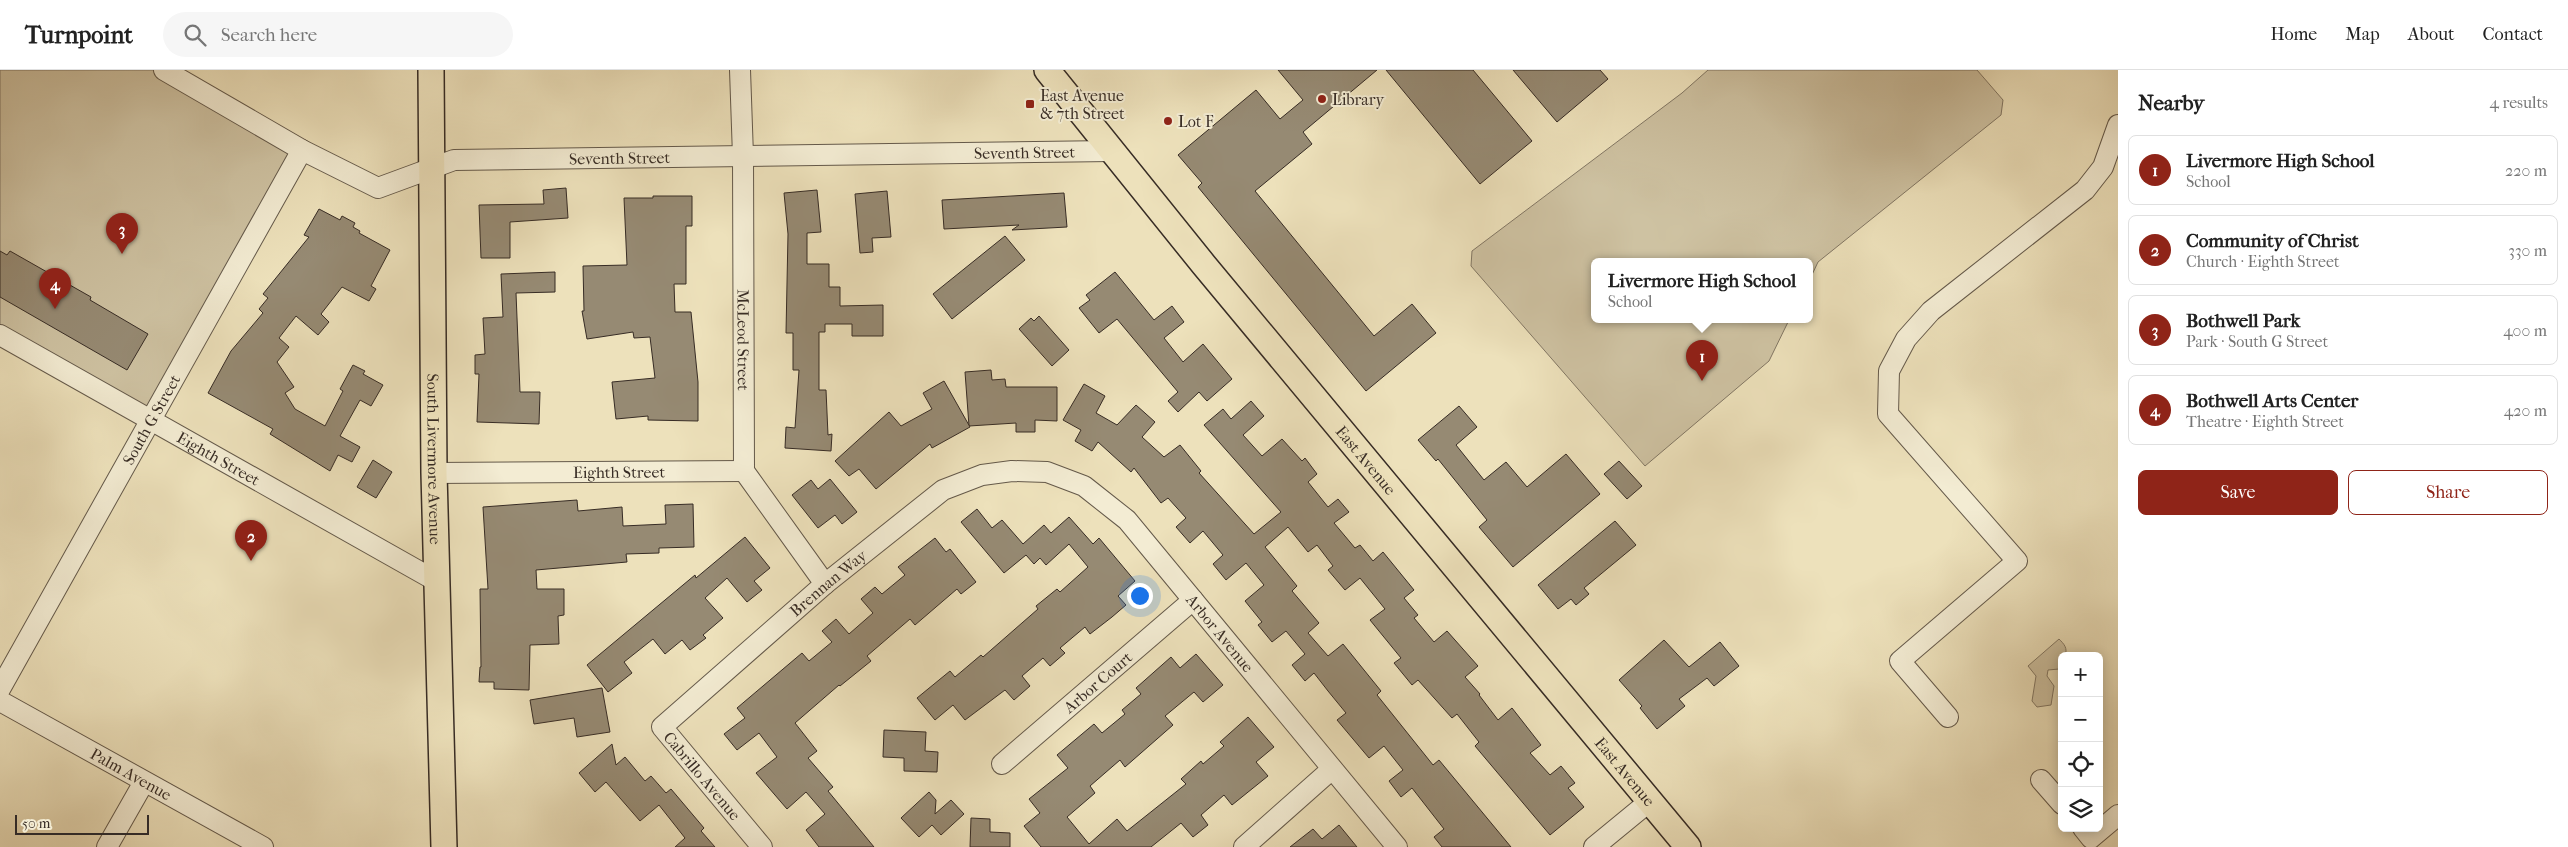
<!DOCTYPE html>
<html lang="en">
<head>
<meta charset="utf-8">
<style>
	:root { --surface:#fff; --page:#f6f6f6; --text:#222; --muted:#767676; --line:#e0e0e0; --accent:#8f2418 }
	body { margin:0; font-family:"IM FELL French Canon",serif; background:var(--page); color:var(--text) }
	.controls { position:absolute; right:15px; bottom:15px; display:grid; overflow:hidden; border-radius:8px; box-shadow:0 2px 12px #0003 }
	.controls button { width:45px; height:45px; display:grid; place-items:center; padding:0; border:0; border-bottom:1px solid var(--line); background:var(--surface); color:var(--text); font:25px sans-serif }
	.scale { position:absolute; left:15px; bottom:12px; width:134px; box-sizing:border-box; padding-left:5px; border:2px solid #372c25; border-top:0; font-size:14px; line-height:18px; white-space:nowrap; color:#372c25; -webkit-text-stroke:4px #f3ecd3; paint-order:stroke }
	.you { position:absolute; left:1139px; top:525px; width:18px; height:18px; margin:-12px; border:4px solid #fff; border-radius:50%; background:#1a73e8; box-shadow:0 0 0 8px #1a73e833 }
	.badge { display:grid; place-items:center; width:32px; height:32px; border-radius:50%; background:var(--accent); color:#fff; font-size:16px; font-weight:700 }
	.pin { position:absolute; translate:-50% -41px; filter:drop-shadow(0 1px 2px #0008) }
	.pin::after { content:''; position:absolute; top:26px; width:18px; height:15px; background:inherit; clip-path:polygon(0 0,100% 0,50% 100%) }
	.popup { position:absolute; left:1591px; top:188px; width:222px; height:65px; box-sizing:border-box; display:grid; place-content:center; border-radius:8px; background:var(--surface); filter:drop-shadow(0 1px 4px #0005); font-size:16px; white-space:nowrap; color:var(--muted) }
	.popup b { font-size:19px; color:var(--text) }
	.popup::after { content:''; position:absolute; left:50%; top:100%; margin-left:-10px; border:10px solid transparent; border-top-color:var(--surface) }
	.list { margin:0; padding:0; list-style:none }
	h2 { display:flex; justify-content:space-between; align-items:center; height:65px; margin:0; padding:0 20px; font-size:21px }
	h2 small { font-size:16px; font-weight:400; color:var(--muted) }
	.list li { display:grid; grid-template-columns:32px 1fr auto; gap:15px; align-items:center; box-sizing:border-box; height:70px; margin:0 10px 10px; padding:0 10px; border:1px solid var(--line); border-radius:8px }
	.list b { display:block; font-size:19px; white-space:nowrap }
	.list p { margin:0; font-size:16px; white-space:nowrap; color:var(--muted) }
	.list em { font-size:16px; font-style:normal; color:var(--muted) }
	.actions { display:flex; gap:10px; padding:15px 20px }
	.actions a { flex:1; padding:11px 0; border:1px solid var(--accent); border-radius:8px; text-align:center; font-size:18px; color:var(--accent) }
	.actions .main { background:var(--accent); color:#fff }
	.icon { flex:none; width:28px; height:28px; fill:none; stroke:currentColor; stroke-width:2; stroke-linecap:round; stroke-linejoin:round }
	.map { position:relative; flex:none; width:2118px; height:777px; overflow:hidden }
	header { display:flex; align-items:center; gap:30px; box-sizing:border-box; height:70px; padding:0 25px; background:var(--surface); border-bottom:1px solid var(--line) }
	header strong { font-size:24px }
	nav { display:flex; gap:28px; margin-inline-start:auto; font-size:18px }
	.search { width:350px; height:45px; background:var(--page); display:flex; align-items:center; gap:12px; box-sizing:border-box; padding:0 18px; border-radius:28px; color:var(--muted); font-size:19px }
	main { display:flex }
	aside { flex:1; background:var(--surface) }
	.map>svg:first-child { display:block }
	.green { fill:#cec2a2; stroke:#827764 }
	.building { fill:#968a73; stroke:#372c25 }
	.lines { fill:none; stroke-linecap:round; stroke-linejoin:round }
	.minor-casing { stroke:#64594a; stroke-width:22 }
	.major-casing { stroke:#372c25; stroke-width:28 }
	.minor { stroke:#f3ecd3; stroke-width:20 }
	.major { stroke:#ede1bb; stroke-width:25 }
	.poi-dot { fill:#8f2418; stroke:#f3ecd3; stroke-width:2 }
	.labels { text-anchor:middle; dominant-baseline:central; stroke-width:4; stroke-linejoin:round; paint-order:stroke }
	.poi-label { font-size:16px; fill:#372c25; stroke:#f3ecd3; text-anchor:start }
	.street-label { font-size:16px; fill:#372c25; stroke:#f3ecd3 }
</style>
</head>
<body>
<header>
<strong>Turnpoint</strong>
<div class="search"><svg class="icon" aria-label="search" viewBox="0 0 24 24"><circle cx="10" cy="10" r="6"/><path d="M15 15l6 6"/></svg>Search here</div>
<nav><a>Home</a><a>Map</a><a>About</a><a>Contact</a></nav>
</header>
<main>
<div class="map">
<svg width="2118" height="777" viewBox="0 0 2118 777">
	<rect width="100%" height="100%" fill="#ede1bb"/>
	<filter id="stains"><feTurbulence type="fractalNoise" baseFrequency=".004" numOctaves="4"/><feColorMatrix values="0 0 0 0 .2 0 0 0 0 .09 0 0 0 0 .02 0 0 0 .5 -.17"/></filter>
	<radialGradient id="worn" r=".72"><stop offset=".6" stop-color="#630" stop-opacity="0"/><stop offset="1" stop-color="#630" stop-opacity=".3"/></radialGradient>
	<g class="green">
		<polygon points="0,0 164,0 302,80 151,350 0,265"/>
		<polygon points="1708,0 1977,0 2003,30 2001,45 1818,192 1810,209 1810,192 1594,192 1594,250 1789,250 1769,291 1645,396 1471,196 1472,181 1682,23"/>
		<path d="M2059 569C2064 574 2068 578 2065 586H2062L2059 599 2048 600 2047 606 2054 616 2051 635 2037 637 2032 631 2036 606 2028 596Z"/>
	</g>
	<g class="building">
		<polygon points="1278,0 1377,0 1303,62 1312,74 1255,121 1374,266 1412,234 1436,263 1366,321 1198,117 1202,113 1178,85 1256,20 1280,49 1303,30"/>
		<polygon points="1386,0 1473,0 1532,71 1480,114"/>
		<polygon points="1513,0 1600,0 1608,9 1557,52"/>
		<polygon points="566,118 568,148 510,152 510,188 481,188 479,135 544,134 543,120"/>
		<polygon points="817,120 821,162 807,163 807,194 829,194 829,217 840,217 840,236 883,235 883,266 852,266 852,254 825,254 825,262 819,262 819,320 826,320 828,365 832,364 831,381 785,378 786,357 795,358 799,300 793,300 793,263 786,263 788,164 784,123"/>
		<polygon points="887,121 891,167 872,168 873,182 860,183 855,124"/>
		<polygon points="1064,123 1067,157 1012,160 1019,155 944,159 942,130"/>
		<polygon points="653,126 692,126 692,156 686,156 686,214 674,214 675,242 691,242 698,312 698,351 648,350 648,346 616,349 612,312 655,308 650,267 634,268 633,262 587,269 582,241 584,241 583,196 627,195 624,128 653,128"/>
		<polygon points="319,139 340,150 342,146 355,153 353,157 360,161 359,163 390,180 371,216 376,219 369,231 342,217 321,244 329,252 318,265 296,246 279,268 289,277 277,292 294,317 285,323 295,339 325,356 343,321 340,319 353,295 365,301 363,304 383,315 371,336 360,330 340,366 360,377 352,392 338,385 330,401 270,364 273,359 208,323 231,281 263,243 259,239 268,228 263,224 309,167 304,165"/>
		<polygon points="1005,166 1025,190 952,249 933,224"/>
		<polygon points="0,181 7,185 10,181 91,227 90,230 148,264 127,300 0,227"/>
		<polygon points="555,202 555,222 516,223 520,322 540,322 539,354 477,352 479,304 475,304 475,285 485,284 483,248 503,247 501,204"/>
		<polygon points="1115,202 1154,250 1172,236 1184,252 1164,268 1183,292 1203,274 1232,309 1207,331 1199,322 1178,342 1168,331 1178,322 1117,249 1099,263 1079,238 1090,230 1086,225"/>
		<polygon points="1039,246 1069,280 1052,296 1019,259 1031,248 1034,251"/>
		<polygon points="991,300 992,310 1005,309 1006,317 1057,317 1057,351 1035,350 1035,362 1016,362 1016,353 969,356 965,302"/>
		<polygon points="944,311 970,357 932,378 930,374 876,419 859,399 849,406 835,391 889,342 901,356 932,339 923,323"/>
		<polygon points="1084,314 1105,326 1096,343 1117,355 1136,335 1155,352 1142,367 1164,387 1180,375 1201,401 1199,403 1254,464 1281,442 1204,355 1223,339 1231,349 1251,331 1264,346 1243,365 1262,386 1282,369 1302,391 1305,388 1317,404 1308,412 1328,437 1338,429 1349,442 1334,453 1355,478 1360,475 1373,491 1383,482 1414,520 1404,528 1418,545 1414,548 1434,572 1447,561 1478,596 1465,607 1480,624 1479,625 1498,650 1512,638 1541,675 1530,683 1550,705 1561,696 1575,713 1568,718 1584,737 1550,765 1475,676 1479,672 1457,644 1452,648 1418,610 1412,615 1394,593 1401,588 1370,550 1385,539 1360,508 1345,520 1328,500 1333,496 1317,475 1308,482 1288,457 1265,477 1297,516 1292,521 1319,553 1308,563 1328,586 1343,574 1381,621 1377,625 1433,695 1439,690 1511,777 1442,777 1434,767 1444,759 1412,718 1401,727 1389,711 1403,700 1384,676 1369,688 1337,650 1346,643 1328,621 1314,603 1305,611 1292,595 1305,584 1286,561 1272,572 1258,555 1262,552 1245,531 1264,515 1246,493 1226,510 1213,494 1223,485 1203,461 1190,473 1176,457 1186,448 1168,428 1161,433 1134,398 1131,402 1098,372 1092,381 1075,371 1081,360 1063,350"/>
		<polygon points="1459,336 1477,357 1456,375 1484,410 1506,392 1527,417 1566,384 1600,424 1513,497 1479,457 1487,450 1438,389 1436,391 1418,370"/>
		<polygon points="373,390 392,402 376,428 357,417"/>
		<polygon points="1619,391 1642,416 1627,429 1604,404"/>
		<polygon points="830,409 857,442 842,454 835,445 818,458 792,425 811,410 818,419"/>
		<polygon points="577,430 578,441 622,437 623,456 666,454 665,435 693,434 694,477 659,478 659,483 626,484 627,492 536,500 537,519 564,519 564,545 558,546 559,574 530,575 529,620 494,619 494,612 479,612 480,597 481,597 480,519 488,519 483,437"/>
		<polygon points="977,439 992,458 1002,450 1023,474 1044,455 1051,463 1069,447 1093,474 1099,468 1135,511 1118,526 1126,535 1112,547 1090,564 1085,557 1060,578 1065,583 1050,596 1043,588 1022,606 1030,616 1014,630 1005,620 965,650 953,635 935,650 917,628 950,601 955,607 981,585 983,587 1038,539 1036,536 1057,519 1060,522 1088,497 1069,474 1046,495 1040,488 1034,494 1026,485 1004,503 961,452"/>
		<polygon points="1615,451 1636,475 1584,518 1589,524 1576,535 1571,529 1558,539 1538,515"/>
		<polygon points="745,467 770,498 754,511 762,520 747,532 727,508 705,528 723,548 703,565 706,568 690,580 682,570 665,584 653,569 624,592 632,603 608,622 587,595 695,505 696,508"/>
		<polygon points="935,468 946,482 950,479 976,512 961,524 957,519 915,555 910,549 867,586 871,591 840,616 839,615 795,653 817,681 808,688 833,717 828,721 874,777 819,777 806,760 825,744 806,722 787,739 756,703 777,687 759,663 737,680 724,664 745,648 737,638 802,583 809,591 832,572 822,561 836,549 849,564 873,543 861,529 875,517 882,524 905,505 898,497"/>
		<polygon points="1664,570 1689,597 1720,572 1739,596 1714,616 1707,608 1679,629 1685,636 1657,659 1640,638 1642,636 1619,610"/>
		<polygon points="1196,584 1223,615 1203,632 1194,622 1165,646 1173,655 1125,697 1120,690 1090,716 1095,723 1067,747 1089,774 1117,749 1127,761 1186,714 1181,709 1201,691 1203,694 1224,676 1220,672 1248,647 1274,677 1256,692 1268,706 1232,735 1224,725 1201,745 1208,755 1193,767 1181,753 1151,777 1041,777 1024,756 1040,743 1029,729 1068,698 1057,685 1094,654 1102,663 1125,644 1122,640 1141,624 1136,618 1171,587 1180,598"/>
		<polygon points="602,618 610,662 577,667 574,648 534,654 530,630"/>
		<polygon points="884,660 926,662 925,681 938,682 937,702 904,701 904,688 883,687"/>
		<polygon points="612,674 616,695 625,687 645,711 651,706 666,723 671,719 704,758 701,761 715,777 675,777 685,768 659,735 640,751 606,712 595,722 579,703"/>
		<polygon points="929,722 936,730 935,744 951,730 964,744 941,765 932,755 919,767 901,748"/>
		<polygon points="971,748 990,749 990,762 1010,763 1010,777 970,777"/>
		<polygon points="1339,755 1357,777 1290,777 1313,759 1322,769"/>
	</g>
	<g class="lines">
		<defs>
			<g id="minor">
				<path id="s1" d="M164 0 302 80 378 118 454 90 1111 81"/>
				<path id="s2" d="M740 0 743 86 744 401 825 514"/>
				<path id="s3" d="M0 265 438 512"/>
				<path id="s4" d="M434 403 744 401"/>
				<path id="s5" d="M0 619 302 80"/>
				<path id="s6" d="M0 631 263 777"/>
				<polyline points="1948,647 1900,591 2017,491 1888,344 1889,301 1906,269 1931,241 2085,120 2103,97 2118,55"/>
				<path id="s7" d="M1002 694 1193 530"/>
				<polyline points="2041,710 2062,734"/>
				<polyline points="2083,758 2091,768 2118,745"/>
				<polyline points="107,777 144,712"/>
				<path id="s8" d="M762 777 662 657 825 514 943 420 982 405 1012 401 1047 402 1084 416 1127 450 1397 777"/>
				<polyline points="1244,777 1332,699"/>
				<polyline points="1594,777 1650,731"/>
			</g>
			<g id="major">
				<path id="s9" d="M431 0 434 403 444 777"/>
				<path id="s10" d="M1047 0 1204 195 1688 777"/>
			</g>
		</defs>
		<use href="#minor" class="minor-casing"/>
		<use href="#major" class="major-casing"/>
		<use href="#minor" class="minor"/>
		<use href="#major" class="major"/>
	</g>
	<g class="poi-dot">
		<circle cx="1322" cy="29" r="5"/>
		<rect x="1025" y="29" width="10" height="10" rx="2.5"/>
		<circle cx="1168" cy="51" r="5"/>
	</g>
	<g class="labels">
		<g class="poi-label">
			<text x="1040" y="25">East Avenue<tspan x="1040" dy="18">&amp; 7th Street</tspan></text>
			<text x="1332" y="29">Library</text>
			<text x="1178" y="51">Lot F</text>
		</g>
		<g class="street-label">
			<text stroke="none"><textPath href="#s1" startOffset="896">Seventh Street</textPath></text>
			<text stroke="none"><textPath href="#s1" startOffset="491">Seventh Street</textPath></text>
			<text stroke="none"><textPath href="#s2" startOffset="270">McLeod Street</textPath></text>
			<text stroke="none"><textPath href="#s5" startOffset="309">South G Street</textPath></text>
			<text stroke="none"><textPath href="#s3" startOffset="251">Eighth Street</textPath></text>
			<text stroke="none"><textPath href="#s9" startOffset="389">South Livermore Avenue</textPath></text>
			<text stroke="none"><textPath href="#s10" startOffset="504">East Avenue</textPath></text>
			<text stroke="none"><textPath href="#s4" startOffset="185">Eighth Street</textPath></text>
			<text stroke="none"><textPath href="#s8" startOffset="376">Brennan Way</textPath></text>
			<text stroke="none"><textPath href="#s8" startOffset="872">Arbor Avenue</textPath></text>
			<text stroke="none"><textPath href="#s7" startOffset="126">Arbor Court</textPath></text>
			<text stroke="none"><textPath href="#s10" startOffset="909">East Avenue</textPath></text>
			<text stroke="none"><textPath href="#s6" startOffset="150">Palm Avenue</textPath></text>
			<text transform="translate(702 706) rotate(50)">Cabrillo Avenue</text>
		</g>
	</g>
	<rect width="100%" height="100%" filter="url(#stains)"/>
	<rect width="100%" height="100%" fill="url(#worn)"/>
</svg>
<div class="controls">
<button>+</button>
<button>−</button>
<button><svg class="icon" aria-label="locate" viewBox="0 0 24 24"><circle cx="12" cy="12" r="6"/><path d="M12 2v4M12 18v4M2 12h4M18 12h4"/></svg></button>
<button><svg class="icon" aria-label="layers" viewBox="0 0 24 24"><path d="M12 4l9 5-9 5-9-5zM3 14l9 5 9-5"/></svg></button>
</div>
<div class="scale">50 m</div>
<div class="you"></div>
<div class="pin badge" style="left:1702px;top:311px">1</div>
<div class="popup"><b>Livermore High School</b>School</div>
<div class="pin badge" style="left:251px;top:491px">2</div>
<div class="pin badge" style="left:122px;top:184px">3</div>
<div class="pin badge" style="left:55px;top:239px">4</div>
</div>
<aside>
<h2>Nearby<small>4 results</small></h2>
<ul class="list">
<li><span class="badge">1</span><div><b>Livermore High School</b><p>School</p></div><em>220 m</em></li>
<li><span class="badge">2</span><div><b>Community of Christ</b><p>Church · Eighth Street</p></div><em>330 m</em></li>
<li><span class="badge">3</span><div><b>Bothwell Park</b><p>Park · South G Street</p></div><em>400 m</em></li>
<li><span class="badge">4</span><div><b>Bothwell Arts Center</b><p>Theatre · Eighth Street</p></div><em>420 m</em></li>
</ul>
<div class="actions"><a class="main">Save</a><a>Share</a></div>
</aside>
</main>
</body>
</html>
